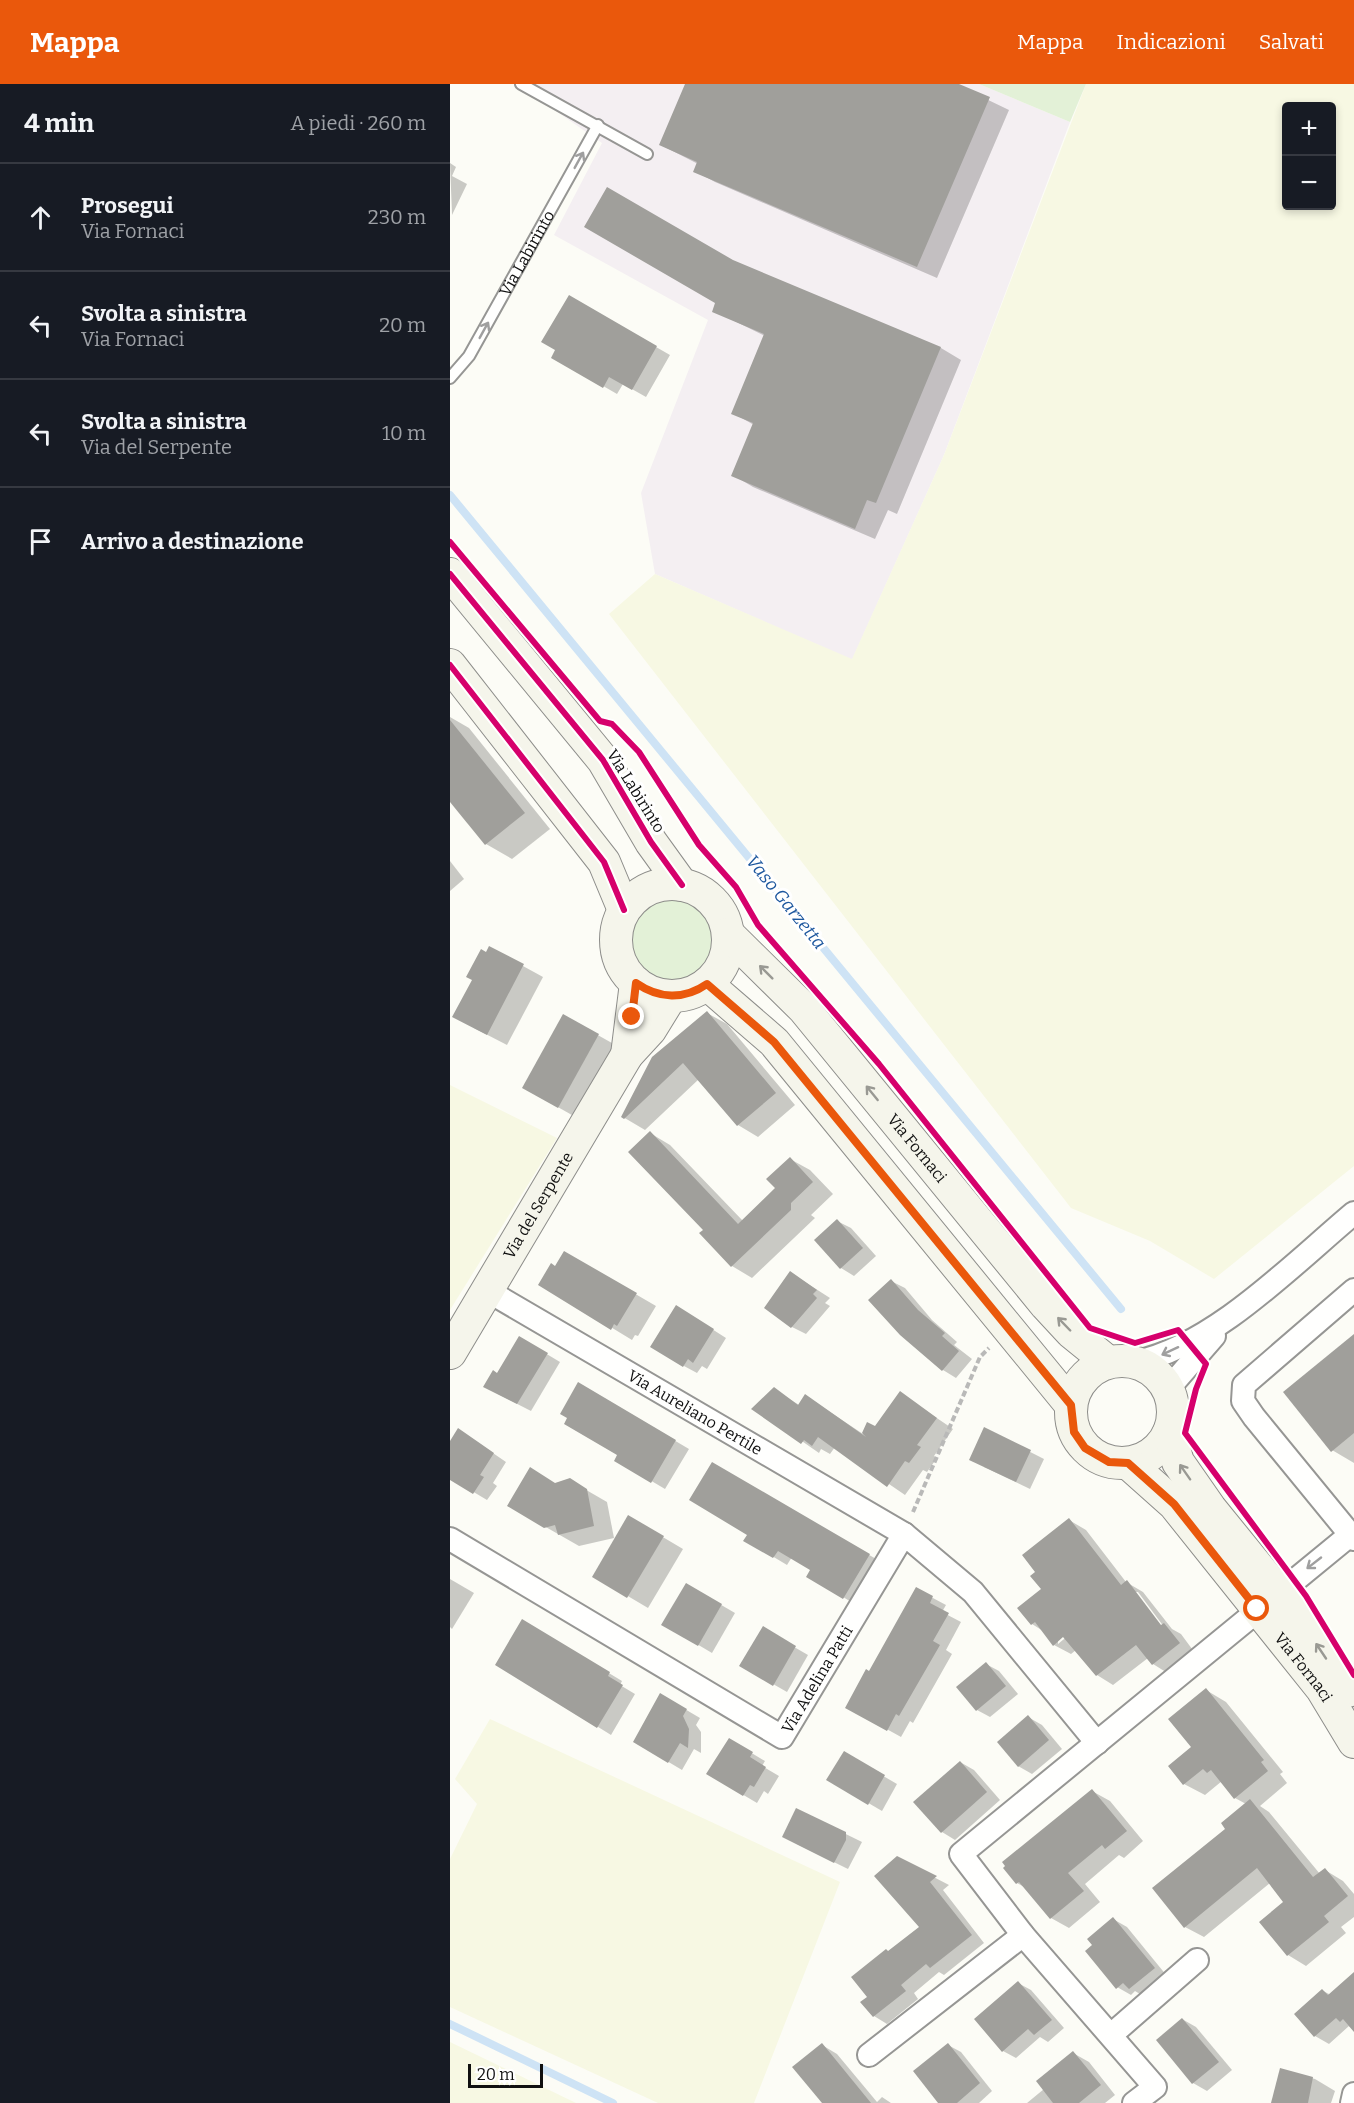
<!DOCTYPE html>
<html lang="it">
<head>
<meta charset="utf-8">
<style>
	:root { --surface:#171b24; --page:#20242c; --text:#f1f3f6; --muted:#9ea1a6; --line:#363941; --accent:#ea580c }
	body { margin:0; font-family:Bitter,serif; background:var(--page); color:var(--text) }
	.controls { position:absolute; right:18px; top:18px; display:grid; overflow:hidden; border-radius:6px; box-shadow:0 3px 9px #0003 }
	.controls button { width:54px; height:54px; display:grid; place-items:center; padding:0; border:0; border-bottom:2px solid var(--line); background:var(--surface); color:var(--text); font:30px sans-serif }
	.scale { position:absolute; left:18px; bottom:15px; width:75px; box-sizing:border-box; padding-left:6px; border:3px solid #101010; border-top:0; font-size:16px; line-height:21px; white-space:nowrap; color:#101010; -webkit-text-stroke:4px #fff; paint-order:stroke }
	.stop { position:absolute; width:18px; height:18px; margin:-14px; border:4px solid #ea580c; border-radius:50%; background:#fff }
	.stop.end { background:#ea580c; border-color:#fff; box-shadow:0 2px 6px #0008 }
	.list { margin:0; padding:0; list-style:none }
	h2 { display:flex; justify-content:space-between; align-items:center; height:78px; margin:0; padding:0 24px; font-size:26px }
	h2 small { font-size:20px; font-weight:400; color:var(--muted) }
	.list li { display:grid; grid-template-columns:39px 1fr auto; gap:18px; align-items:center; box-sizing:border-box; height:108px; padding:0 24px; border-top:2px solid var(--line) }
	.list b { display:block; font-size:22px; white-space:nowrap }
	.list p { margin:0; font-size:20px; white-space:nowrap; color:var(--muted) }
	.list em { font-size:20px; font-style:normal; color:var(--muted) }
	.icon { flex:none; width:33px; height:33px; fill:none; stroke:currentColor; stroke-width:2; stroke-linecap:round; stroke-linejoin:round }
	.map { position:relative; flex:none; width:904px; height:2019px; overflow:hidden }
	header { display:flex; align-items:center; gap:36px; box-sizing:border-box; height:84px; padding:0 30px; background:var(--accent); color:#fff }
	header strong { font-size:28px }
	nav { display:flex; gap:33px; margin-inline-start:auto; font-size:21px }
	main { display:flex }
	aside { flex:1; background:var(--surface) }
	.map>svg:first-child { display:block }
	.industrial { fill:#f4eff2 }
	.farmland { fill:#f7f8e3; fill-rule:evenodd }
	.green { fill:#e3f1d7 }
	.shadow { fill:#0003; fill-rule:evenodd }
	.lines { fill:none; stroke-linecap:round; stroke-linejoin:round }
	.stream { stroke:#cee3f5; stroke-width:8 }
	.building { fill:#a09f9b }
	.lane-casing { stroke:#969694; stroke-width:14 }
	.street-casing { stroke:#969694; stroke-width:26 }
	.secondary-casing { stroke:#8d8d8a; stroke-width:34 }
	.path { stroke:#b9b9b8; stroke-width:4; stroke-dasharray:6 3; stroke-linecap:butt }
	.lane { stroke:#fffffe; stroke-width:10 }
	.street { stroke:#fffffe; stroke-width:22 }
	.secondary { stroke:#f5f5eb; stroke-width:32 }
	.cycleway-casing { stroke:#fff; stroke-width:10 }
	.cycleway { stroke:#d6006c; stroke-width:6 }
	.oneway { stroke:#9f9f9f }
	.oneway2 { stroke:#999993 }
	.route { stroke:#ea580c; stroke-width:8 }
	.labels { text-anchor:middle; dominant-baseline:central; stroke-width:6; stroke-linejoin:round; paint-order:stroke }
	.street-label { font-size:16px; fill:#101010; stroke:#fff }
	.water-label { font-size:18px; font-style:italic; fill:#1d579e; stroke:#fff }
</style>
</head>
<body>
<header>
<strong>Mappa</strong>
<nav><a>Mappa</a><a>Indicazioni</a><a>Salvati</a></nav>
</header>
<main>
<aside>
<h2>4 min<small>A piedi · 260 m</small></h2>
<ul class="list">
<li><svg class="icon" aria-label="ahead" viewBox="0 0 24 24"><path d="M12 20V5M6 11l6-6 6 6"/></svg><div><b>Prosegui</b><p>Via Fornaci</p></div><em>230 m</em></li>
<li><svg class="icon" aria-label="left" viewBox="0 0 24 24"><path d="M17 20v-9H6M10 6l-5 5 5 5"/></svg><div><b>Svolta a sinistra</b><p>Via Fornaci</p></div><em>20 m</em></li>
<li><svg class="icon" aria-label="left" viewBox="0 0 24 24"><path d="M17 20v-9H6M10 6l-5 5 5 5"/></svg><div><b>Svolta a sinistra</b><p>Via del Serpente</p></div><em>10 m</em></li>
<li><svg class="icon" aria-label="arrive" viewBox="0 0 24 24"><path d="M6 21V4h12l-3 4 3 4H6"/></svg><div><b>Arrivo a destinazione</b></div></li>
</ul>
</aside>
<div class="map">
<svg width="904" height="2019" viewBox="0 0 904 2019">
	<rect width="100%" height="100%" fill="#fcfcf6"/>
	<polygon class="industrial" points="67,0 529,0 620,38 494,371 402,576 205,490 191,409 258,236 104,151 152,59"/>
	<g class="farmland">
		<path d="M636 0H904V1082L764 1195 700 1157 621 1124 159 530 205 490 402 575 494 371ZM836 22H882V122H836Z"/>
		<polygon points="0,1001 107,1054 0,1226"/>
		<polygon points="40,1635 390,1798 304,2019 208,2019 0,1923 0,1775 27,1720 5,1695"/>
		<polygon points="0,1958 126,2019 0,2019"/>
	</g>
	<g class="green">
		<polygon points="529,0 636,0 620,38"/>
		<circle cx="222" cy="857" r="41"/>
	</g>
	<g class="shadow">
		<polygon points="237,0 505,0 559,26 487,194 265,98 245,87 248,80 211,61"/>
		<polygon points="0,79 6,83 2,92 17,100 2,131"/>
		<polygon points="283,177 491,264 511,276 447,430 438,426 425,455 303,403 283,391 304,341 283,329 315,252 264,227"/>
		<polygon points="119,213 220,271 196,313 173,300 167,310 103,273 107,265"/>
		<polygon points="0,633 19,644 100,745 62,775 36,760 0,716"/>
		<polygon points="0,777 14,795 0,807"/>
		<polygon points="40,864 93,893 57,961 24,944"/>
		<polygon points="257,929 277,940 345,1021 308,1053 288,1041 249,995 195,1046 173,1033"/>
		<polygon points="114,932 169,963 129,1035 74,1004"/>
		<polygon points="200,1049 220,1061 293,1137 327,1105 340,1075 360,1086 383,1110 361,1131 365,1134 302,1194 282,1182 251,1149 255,1146"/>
		<polygon points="387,1137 401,1144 426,1172 404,1192 391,1184"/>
		<polygon points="115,1169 206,1222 188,1252 185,1251 182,1256 90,1200 106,1184"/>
		<polygon points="341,1189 380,1214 375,1219 380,1222 356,1250 342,1243"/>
		<polygon points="441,1197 455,1204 482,1236 507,1258 504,1261 522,1275 506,1294 493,1286"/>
		<polygon points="240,1231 276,1254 257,1285 252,1282 247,1289 234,1282"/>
		<polygon points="904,1252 904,1379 882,1366"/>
		<polygon points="70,1254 110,1278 81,1327 48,1310"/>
		<polygon points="129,1300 239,1365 215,1405 166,1376 169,1371"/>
		<polygon points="324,1305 349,1321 356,1312 413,1350 418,1340 425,1343 450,1309 503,1345 484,1372 487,1374 477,1388 473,1386 455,1411 385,1363 380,1370 371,1365 369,1369 304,1324"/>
		<polygon points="535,1345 594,1375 580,1405 534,1383"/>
		<polygon points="21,1354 56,1378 43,1399 47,1402 37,1416 0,1394 0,1359"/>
		<polygon points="263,1380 433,1479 408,1522 358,1492 362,1486 342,1473 337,1481 295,1456 299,1450"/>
		<polygon points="119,1396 157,1418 164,1454 129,1462 94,1442 106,1400"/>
		<polygon points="179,1433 233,1465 198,1524 144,1492"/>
		<path d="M619 1436 636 1446 676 1498 693 1508 722 1545 731 1550 745 1569 719 1590 703 1580 698 1574 663 1601 647 1591 626 1566 621 1570 604 1561 593 1547 582 1540ZM684 1508H688L717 1547 714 1548ZM618 1547 620 1550 608 1560V1556Z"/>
		<polygon points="0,1495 24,1509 2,1545 0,1543"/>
		<polygon points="237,1501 285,1529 262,1569 213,1540"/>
		<polygon points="466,1505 496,1521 492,1528 511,1538 496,1566 502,1570 463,1639 460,1637 451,1653 397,1623 420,1589"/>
		<polygon points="73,1537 172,1597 170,1601 185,1610 161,1651 47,1580"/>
		<polygon points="313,1545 358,1571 337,1608 291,1582"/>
		<polygon points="536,1580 549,1587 568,1610 540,1633 527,1626"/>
		<polygon points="756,1606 776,1618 833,1688 830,1690 837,1699 810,1722 819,1728 870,1790 875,1786 893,1797 904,1810 904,1833 891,1843 896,1849 856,1882 838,1871 835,1818 820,1799 754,1853 735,1843 777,1745 796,1720 785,1714 772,1697 755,1711 734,1700 720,1682 743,1663"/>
		<polygon points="211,1611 250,1634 246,1641 251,1648 251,1669 244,1665 232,1686 185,1658"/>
		<polygon points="578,1633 592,1641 612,1665 582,1690 568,1682"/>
		<polygon points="280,1656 315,1677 312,1682 329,1692 318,1710 314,1707 307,1719 258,1690"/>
		<polygon points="394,1669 447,1700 432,1727 379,1696"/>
		<polygon points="510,1678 524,1686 550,1716 505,1756 492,1748"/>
		<polygon points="642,1707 660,1717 693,1757 674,1774 669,1771 635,1800 650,1818 619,1844 601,1834 576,1804 567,1799"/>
		<polygon points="347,1726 412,1758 398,1785 347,1760"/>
		<polygon points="447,1774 499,1801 493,1806 534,1859 494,1891 489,1888 464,1909 468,1915 437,1940 424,1932 419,1913 439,1868 471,1844"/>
		<polygon points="663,1835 677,1843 717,1892 693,1912 685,1907 681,1911 667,1903 644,1861"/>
		<polygon points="568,1899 581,1906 614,1944 598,1958 590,1953 566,1974 553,1967"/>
		<polygon points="904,1901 904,1946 899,1942 879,1960 865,1952 846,1930 873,1907 881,1911"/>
		<polygon points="732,1935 746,1943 782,1986 757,2007 743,1999 708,1956"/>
		<polygon points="372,1961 387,1970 427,2018 432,2013 441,2019 374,2019"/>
		<polygon points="498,1961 511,1968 542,2007 529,2019 490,2019"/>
		<polygon points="623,1969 639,1978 665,2011 655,2019 577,2019 594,2005"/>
		<polygon points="831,1986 865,1995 885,2007 881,2019 822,2019"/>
	</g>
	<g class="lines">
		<g class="stream">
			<polyline points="0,411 671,1225"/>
			<polyline points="0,1940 163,2019"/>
		</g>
	</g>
	<g class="building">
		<polygon points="235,0 509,0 540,13 467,183 243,88 247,78 209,61"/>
		<polygon points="157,103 283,176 491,263 426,419 417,416 405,445 281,392 303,339 281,330 314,250 262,228 265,219 134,143"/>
		<polygon points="119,211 207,262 182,306 159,293 153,304 101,274 105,266 91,258"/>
		<polygon points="0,636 75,729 35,761 0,718"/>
		<polygon points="39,862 74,880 37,951 2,933 22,896 16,893 31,865 36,868"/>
		<polygon points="257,927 326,1009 287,1042 233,979 174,1035 171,1033 202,973"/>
		<polygon points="113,930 149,950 108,1024 72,1004"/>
		<polygon points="200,1047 288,1140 325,1104 316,1095 340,1073 363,1098 341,1119 341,1126 281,1183 249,1149 253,1146 178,1068"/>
		<polygon points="387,1135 413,1164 390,1185 364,1156"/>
		<polygon points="114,1167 187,1209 167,1242 164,1240 161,1246 88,1201 101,1179 105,1182"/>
		<polygon points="340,1187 367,1206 363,1210 367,1214 341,1244 314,1224"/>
		<polygon points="441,1195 468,1226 495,1249 492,1252 509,1267 492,1287 450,1251 418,1216"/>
		<polygon points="226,1221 264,1245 243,1279 238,1275 233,1283 200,1263"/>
		<polygon points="904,1250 904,1349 881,1368 833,1308"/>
		<polygon points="69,1252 98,1269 67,1320 33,1303 43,1286 47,1289"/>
		<polygon points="128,1298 226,1356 201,1399 164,1377 167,1371 114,1340 117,1334 110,1330"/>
		<polygon points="324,1303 348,1321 355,1310 416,1353 412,1349 417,1338 425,1342 450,1307 487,1334 467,1361 471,1363 459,1379 455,1377 437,1403 368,1353 362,1362 354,1356 351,1360 301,1325"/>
		<polygon points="534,1343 581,1366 566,1398 519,1376"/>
		<polygon points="8,1344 44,1369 30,1391 34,1393 23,1410 0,1396 0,1357"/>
		<polygon points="262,1378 420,1470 393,1515 356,1493 360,1486 328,1467 323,1474 293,1457 297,1451 239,1416"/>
		<polygon points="80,1383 105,1399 120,1394 137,1405 144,1442 108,1451 105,1441 94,1444 57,1422"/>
		<polygon points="178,1431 214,1452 177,1514 142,1493"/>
		<polygon points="619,1434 671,1501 677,1496 711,1541 714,1539 730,1559 702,1581 686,1561 646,1592 613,1553 603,1562 585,1538 581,1541 567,1524 591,1505 580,1492 585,1488 572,1471"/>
		<polygon points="236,1499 272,1520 248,1562 211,1541"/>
		<polygon points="466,1503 483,1512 480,1519 499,1529 483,1557 490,1561 449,1632 446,1630 437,1647 395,1624 416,1585 419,1587"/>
		<polygon points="72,1535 160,1588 158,1592 173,1601 147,1644 45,1581"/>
		<polygon points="313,1542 346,1562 323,1602 289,1582"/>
		<polygon points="536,1578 556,1602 526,1627 506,1603"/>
		<polygon points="756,1604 814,1676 811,1678 818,1687 784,1715 761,1686 757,1689 753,1685 733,1701 718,1682 741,1663 718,1635"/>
		<polygon points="210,1609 237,1625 233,1632 239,1645 238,1664 230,1659 218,1679 183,1658"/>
		<polygon points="578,1631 599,1656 568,1683 547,1658"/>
		<polygon points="279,1654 303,1668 300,1673 316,1683 304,1703 300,1701 293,1712 256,1690"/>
		<polygon points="394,1667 435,1691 418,1721 376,1696"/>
		<polygon points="510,1677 537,1708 491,1749 463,1718"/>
		<polygon points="642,1705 677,1747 655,1765 652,1761 618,1789 634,1807 600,1835 569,1798 566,1800 553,1784 555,1782 552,1778"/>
		<polygon points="800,1715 863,1793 875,1784 898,1812 874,1832 879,1838 837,1872 809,1838 833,1818 807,1784 734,1844 702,1804 775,1745 771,1739"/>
		<polygon points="346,1724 396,1748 396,1756 384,1779 332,1753"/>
		<polygon points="447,1772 487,1792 480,1798 522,1851 480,1884 476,1880 451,1901 456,1907 423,1933 410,1918 417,1913 401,1893 436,1865 438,1867 469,1843 424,1792"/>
		<polygon points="663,1833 705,1884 679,1905 673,1899 666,1905 635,1867 642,1861 637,1855"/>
		<polygon points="904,1888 904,1948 893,1935 890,1938 886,1934 864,1953 844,1930 872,1905 878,1911"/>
		<polygon points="568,1897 602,1936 584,1951 578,1945 552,1968 524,1935"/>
		<polygon points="732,1934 769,1978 742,2000 706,1956"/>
		<polygon points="372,1959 421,2019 372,2019 342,1983"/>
		<polygon points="498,1959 530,1999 507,2019 488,2019 463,1987"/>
		<polygon points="623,1967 651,2001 629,2019 603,2019 586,1997"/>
		<polygon points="830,1984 863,1993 858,2019 821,2019"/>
	</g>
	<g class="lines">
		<defs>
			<g id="lane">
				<polyline points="71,0 197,70"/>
				<path id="s1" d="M0 294 19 272 148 41"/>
			</g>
			<g id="street">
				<polyline points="904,1206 794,1301 793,1317 804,1333 904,1455"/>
				<path id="s2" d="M38 1207 454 1450"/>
				<path d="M686 1278C764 1262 843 1180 904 1129"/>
				<polyline points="718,1305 764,1252"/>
				<path id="s3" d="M0 1455 332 1653 454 1450 523 1508 647 1659"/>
				<polyline points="661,1951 747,1876"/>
				<polyline points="419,1971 573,1851"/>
				<polyline points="684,2019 705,2003 573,1851 511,1770 900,1451"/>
				<polyline points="902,2019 904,2010"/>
			</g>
			<g id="secondary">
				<polyline points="0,490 153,676 201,758 232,801"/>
				<polyline points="0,581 154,778 174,826"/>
				<circle cx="222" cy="856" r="56"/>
				<path id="s4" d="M278 850 354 925 596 1221 621 1248 658 1278"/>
				<polyline points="257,900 324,958 621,1321"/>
				<polyline points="177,971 186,899"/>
				<path id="s5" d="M0 1269 177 971 200 946 221 912"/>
				<circle cx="672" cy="1328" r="51"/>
				<polyline points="719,1348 728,1378 760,1424 846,1530 898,1607"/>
				<path id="s6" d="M678 1379 724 1420 872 1605 904 1658"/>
			</g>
		</defs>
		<use href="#lane" class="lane-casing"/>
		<use href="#street" class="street-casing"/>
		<use href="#secondary" class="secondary-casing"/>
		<polyline class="path" points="463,1428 530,1273 539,1264"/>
		<use href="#lane" class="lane"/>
		<use href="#street" class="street"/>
		<use href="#secondary" class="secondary"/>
		<defs>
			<g id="cycleway">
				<polyline points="0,458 150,637 162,640 189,668 249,761 286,803 308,841 429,980 640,1244 685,1259 728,1246 756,1280 746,1305 735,1349 856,1512 904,1591"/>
				<polyline points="0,490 153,676 201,758 232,801"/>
				<polyline points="0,581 154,778 174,826"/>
			</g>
		</defs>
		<use href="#cycleway" class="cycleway-casing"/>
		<use href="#cycleway" class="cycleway"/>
	</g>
	<defs><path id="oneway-shaft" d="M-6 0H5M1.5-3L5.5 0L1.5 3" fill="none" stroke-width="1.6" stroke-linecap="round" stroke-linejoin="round" transform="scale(1.5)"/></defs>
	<g class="oneway">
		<use href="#oneway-shaft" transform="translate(129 76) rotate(-61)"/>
		<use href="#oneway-shaft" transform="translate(34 246) rotate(-61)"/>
		<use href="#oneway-shaft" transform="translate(720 1267) rotate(155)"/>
		<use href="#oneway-shaft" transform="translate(864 1479) rotate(142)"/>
	</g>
	<g class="oneway2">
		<use href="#oneway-shaft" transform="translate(316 888) rotate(-135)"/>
		<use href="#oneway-shaft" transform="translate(422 1009) rotate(-129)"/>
		<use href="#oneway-shaft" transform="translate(614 1240) rotate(-134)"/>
		<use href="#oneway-shaft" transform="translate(735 1388) rotate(-125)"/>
		<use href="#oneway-shaft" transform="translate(871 1567) rotate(-124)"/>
	</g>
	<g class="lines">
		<path class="route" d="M182 933 186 899C209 915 234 916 257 900L324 958 621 1321 624 1348 635 1364 659 1378 678 1379 724 1420 807 1525"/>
	</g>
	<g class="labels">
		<g class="street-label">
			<text stroke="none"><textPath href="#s1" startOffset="147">Via Labirinto</textPath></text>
			<text transform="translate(186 707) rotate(58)">Via Labirinto</text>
			<text stroke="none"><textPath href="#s4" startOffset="286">Via Fornaci</textPath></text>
			<text stroke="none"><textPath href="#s5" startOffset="172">Via del Serpente</textPath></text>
			<text stroke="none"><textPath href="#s2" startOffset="240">Via Aureliano Pertile</textPath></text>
			<text stroke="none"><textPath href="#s6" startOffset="270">Via Fornaci</textPath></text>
			<text stroke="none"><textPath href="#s3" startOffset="454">Via Adelina Patti</textPath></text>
		</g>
		<g class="water-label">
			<text transform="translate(336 818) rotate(51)">Vaso Garzetta</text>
		</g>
	</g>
</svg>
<div class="controls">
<button>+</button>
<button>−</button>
</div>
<div class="scale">20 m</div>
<div class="stop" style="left:807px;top:1525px"></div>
<div class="stop end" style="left:182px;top:933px"></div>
</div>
</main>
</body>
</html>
